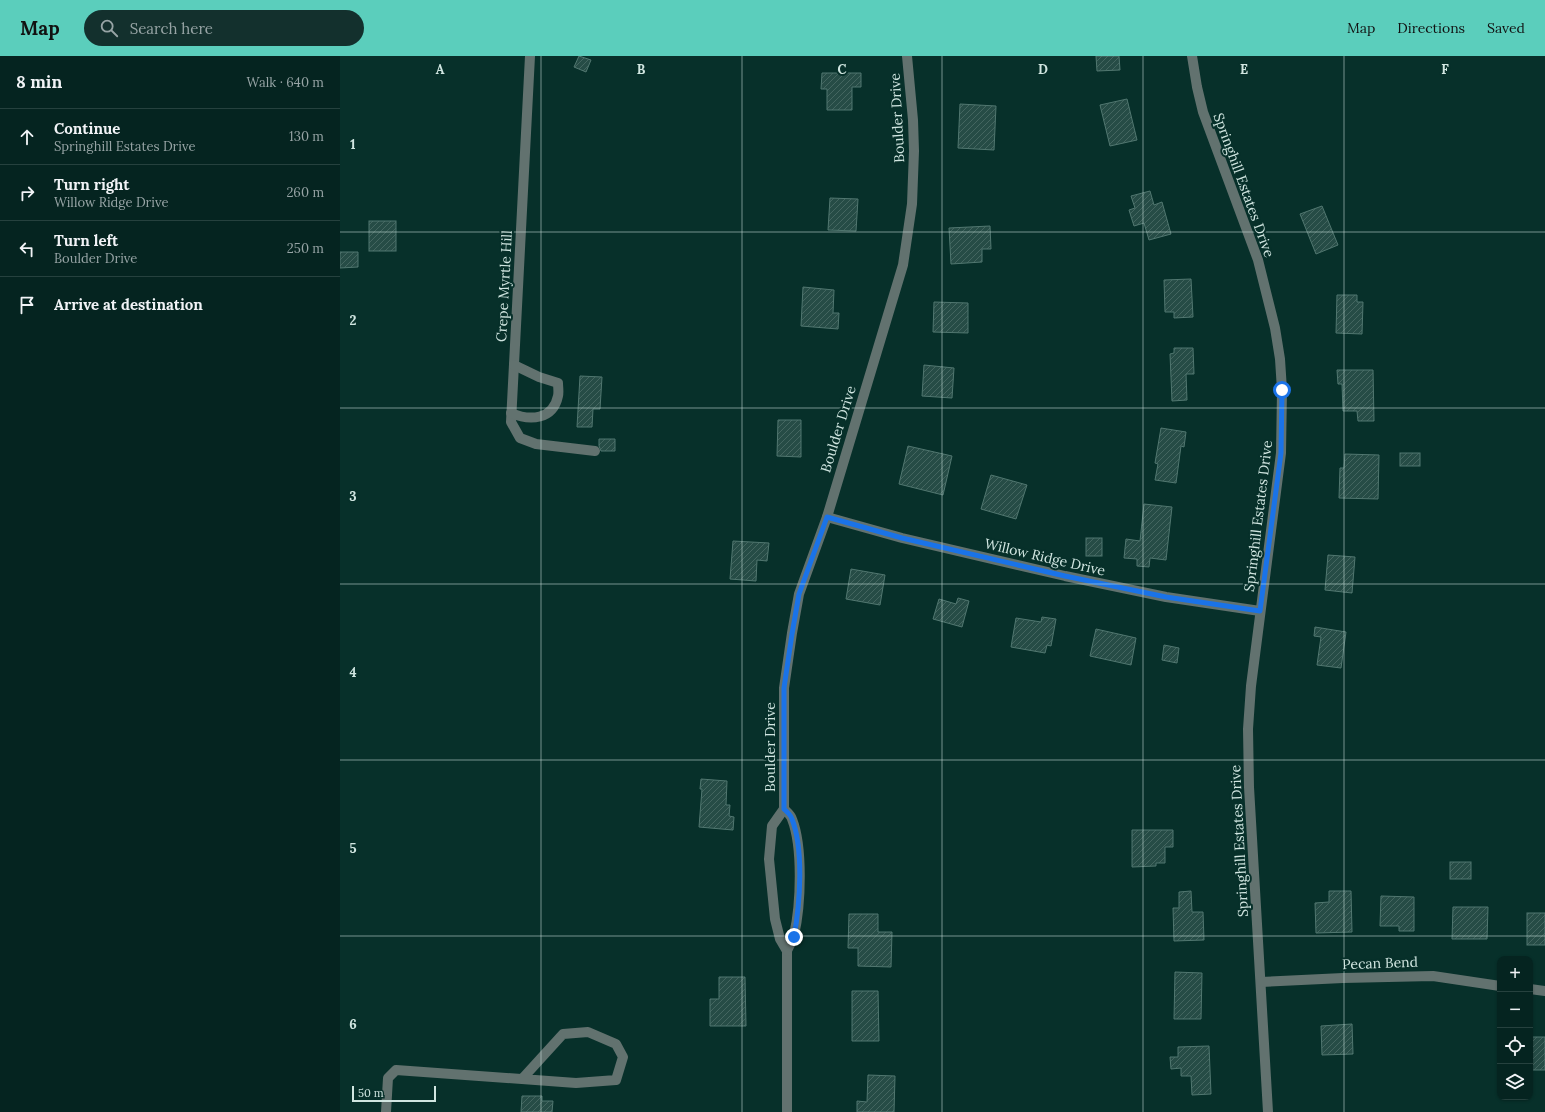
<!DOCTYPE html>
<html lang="en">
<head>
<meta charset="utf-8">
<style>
	:root { --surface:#052420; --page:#13302d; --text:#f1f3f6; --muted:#97a4a5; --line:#26413e; --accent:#5bcebc }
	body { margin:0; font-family:Lora,serif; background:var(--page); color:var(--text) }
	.controls { position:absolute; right:12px; bottom:12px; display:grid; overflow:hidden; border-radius:8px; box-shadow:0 1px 3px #0004 }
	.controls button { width:36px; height:36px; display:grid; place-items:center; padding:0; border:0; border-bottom:1px solid var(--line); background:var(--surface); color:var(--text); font:20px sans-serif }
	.scale { position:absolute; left:12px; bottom:10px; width:84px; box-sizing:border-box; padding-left:4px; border:2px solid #d1e6e1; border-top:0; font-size:11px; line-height:14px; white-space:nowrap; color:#d1e6e1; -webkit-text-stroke:3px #07302a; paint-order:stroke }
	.stop { position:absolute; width:12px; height:12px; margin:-9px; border:3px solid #1a73e8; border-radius:50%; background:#fff }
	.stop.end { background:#1a73e8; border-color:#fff; box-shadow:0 1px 4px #0008 }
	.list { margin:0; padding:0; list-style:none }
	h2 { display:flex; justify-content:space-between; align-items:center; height:52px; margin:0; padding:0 16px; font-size:17px }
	h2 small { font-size:13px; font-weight:400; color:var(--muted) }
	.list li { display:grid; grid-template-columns:26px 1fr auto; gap:12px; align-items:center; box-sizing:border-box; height:56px; padding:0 16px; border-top:1px solid var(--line) }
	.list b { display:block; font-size:15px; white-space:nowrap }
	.list p { margin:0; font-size:13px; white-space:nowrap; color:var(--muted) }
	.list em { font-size:13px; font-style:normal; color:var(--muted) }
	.icon { flex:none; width:22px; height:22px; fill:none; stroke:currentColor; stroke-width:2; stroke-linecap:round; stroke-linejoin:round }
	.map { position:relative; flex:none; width:1205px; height:1056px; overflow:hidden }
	header { display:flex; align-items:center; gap:24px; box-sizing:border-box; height:56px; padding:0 20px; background:var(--accent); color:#111 }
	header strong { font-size:19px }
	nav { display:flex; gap:22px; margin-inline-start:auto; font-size:14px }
	.search { width:280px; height:36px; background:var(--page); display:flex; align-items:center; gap:10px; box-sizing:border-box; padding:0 14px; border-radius:22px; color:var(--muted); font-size:15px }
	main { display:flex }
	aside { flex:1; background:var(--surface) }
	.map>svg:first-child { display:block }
	.building { fill:url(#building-hatch); stroke:#517770 }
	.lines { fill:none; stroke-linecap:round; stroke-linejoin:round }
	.minor { stroke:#62726f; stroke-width:10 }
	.route { stroke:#1a73e8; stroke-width:5 }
	.grid { fill:none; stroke:#d1e6e1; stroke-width:1; stroke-opacity:0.55 }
	.labels { text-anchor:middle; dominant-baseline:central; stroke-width:4; stroke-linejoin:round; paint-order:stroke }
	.street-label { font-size:14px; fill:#d1e6e1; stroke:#07302a }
	.grid-label { font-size:13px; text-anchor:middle; font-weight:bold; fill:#d1e6e1; stroke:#07302a; stroke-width:4; stroke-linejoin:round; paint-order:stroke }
</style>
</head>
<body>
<header>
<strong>Map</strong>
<div class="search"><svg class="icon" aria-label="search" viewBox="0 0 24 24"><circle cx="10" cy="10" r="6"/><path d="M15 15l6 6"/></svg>Search here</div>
<nav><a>Map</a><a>Directions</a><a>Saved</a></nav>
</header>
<main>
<aside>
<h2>8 min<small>Walk · 640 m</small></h2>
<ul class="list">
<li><svg class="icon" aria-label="ahead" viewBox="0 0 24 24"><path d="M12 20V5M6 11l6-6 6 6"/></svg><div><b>Continue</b><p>Springhill Estates Drive</p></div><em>130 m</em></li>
<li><svg class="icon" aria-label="right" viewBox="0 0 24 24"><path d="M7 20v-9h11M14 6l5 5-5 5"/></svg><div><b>Turn right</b><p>Willow Ridge Drive</p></div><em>260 m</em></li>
<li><svg class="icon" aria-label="left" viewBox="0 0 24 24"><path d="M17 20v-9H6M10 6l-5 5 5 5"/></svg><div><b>Turn left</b><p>Boulder Drive</p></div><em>250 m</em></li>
<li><svg class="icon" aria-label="arrive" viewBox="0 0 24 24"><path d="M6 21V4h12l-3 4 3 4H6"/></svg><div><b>Arrive at destination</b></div></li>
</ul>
</aside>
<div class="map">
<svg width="1205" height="1056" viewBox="0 0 1205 1056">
	<defs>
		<pattern id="building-hatch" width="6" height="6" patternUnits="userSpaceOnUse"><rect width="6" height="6" fill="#264c46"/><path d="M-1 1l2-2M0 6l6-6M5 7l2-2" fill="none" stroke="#446660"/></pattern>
	</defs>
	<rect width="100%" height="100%" fill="#07302a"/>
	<g class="building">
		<polygon points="239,0 251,4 246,16 234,11"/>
		<polygon points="756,0 779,0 780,14 757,15"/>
		<polygon points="482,17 521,17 521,31 512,31 512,54 487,54 487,33 481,33"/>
		<polygon points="787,43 797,84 770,90 760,49"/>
		<polygon points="620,48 656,50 654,94 618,92"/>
		<polygon points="810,135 814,149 822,146 831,178 809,184 804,167 794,170 789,154 795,152 791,140"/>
		<polygon points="490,142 518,143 516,175 488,174"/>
		<polygon points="982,150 998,189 976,198 960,158"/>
		<rect x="29" y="165" width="27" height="30"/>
		<polygon points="650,170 651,193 642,193 642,206 611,208 609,172"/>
		<polygon points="0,196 18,196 18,211 0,212"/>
		<polygon points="851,223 853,261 834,262 834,256 825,256 824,224"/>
		<polygon points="463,231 494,234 493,257 499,257 498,273 461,270"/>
		<polygon points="997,239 1017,239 1017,246 1023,246 1022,278 996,277"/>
		<polygon points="594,246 628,247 628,277 593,276"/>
		<polygon points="834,292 853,292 854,318 846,318 847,344 832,345 830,298 834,297"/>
		<polygon points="584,309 614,312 612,342 582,340"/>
		<polygon points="997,314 1033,314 1034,365 1018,365 1017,355 1003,355 1002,328 998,328"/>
		<polygon points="240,320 262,321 260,353 253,353 252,371 237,371"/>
		<polygon points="438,364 461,364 461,401 437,400"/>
		<polygon points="821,372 846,376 844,391 841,390 836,427 815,424 818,408 815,407"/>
		<polygon points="259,383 275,383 275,395 261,395 259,390"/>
		<polygon points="568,390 612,400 603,439 559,428"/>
		<rect x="1060" y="397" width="20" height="13"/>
		<polygon points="1005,398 1039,399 1038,443 999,442 1000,412 1004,412"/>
		<polygon points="651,419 687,429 676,463 641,453"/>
		<polygon points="804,448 832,451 826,504 810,502 809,511 797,510 797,503 784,502 786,483 800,485"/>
		<rect x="746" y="482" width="16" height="18"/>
		<polygon points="393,485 429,487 427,505 417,504 416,525 390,523"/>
		<polygon points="988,499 1015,501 1012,537 985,534"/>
		<polygon points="511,513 545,519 540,549 506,543"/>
		<polygon points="618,542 629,545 622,571 593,563 599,543 616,548"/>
		<polygon points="702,561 716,563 711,590 707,589 705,597 671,591 676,562 701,566"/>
		<polygon points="975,571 1006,576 1001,612 977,609 981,581 974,580"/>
		<polygon points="756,573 796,582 791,609 750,600"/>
		<polygon points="824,589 839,592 837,607 822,604"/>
		<polygon points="361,723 387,725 386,749 390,749 389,760 394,761 393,774 359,771 362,733 360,733"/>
		<polygon points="792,774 833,774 833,791 825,791 825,807 816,807 816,810 792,811"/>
		<rect x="1110" y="806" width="21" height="17"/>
		<polygon points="851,835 852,856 863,856 864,884 834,885 833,852 839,852 839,836"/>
		<polygon points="989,835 1011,835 1012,876 976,877 975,847 989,846"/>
		<polygon points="1041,840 1074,841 1074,875 1059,875 1059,870 1040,870"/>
		<polygon points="1113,851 1148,851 1147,883 1112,883"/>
		<rect x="1187" y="857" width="18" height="32"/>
		<polygon points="509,858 538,858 538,876 552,876 551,911 518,910 518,892 508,892"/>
		<polygon points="835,916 862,917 861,963 834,963"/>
		<polygon points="379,921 405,921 406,970 370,970 370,943 379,943"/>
		<polygon points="512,935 538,935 539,985 512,985"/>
		<polygon points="1012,968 1013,998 982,999 981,970"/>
		<rect x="1190" y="981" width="15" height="33"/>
		<polygon points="869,990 871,1038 852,1039 851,1020 841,1020 841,1012 831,1013 830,1001 838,1001 838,991"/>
		<polygon points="528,1019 555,1020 554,1056 517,1056 517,1045 527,1046"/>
		<polygon points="182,1040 202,1040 202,1045 213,1045 212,1056 181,1056"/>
	</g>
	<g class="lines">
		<g class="minor">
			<polyline points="190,0 171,366 180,382 196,388 255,395"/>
			<polyline points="852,0 857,31 863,56 918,204 935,272 940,303 942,334 941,397 911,630 908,673 909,731 928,1056"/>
			<path d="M171 357C190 365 213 364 218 340 219 336 218 331 218 327L199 321 174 309"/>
			<polyline points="487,461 562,482 725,520 826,541 920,555"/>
			<path d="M444 753C447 756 451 759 452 763 463 791 461 849 454 879 453 884 449 890 447 895V1056"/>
			<polyline points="447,895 440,883 435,863 429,803 432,770 444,753 444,632 452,577 459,538 487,461 563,209 572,148 574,95 573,64 567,0"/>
			<polyline points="921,926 1003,922 1093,920 1160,930"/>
			<polyline points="1190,933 1205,935"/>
			<polyline points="46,1056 48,1022 56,1014 236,1027 276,1024 283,1001 276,988 248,976 223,978 182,1023"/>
		</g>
	</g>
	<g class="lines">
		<path class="route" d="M454 881C460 848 464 794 452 763 451 759 447 756 444 753V632L452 578 459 538 487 461 562 482 725 520 826 541 920 555 941 397 942 334"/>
	</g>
	<path class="grid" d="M201 0V1056M402 0V1056M602 0V1056M803 0V1056M1004 0V1056M0 176H1205M0 352H1205M0 528H1205M0 704H1205M0 880H1205"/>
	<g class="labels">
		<g class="street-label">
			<text transform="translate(557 62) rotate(-93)">Boulder Drive</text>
			<text transform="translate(904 129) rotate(70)">Springhill Estates Drive</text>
			<text transform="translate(164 230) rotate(-87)">Crepe Myrtle Hill</text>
			<text transform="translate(498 373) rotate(-73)">Boulder Drive</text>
			<text transform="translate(918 460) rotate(-83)">Springhill Estates Drive</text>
			<text transform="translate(705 501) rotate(13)">Willow Ridge Drive</text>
			<text transform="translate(430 691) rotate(-90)">Boulder Drive</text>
			<text transform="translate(899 785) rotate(-93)">Springhill Estates Drive</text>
			<text transform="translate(1040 907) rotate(-2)">Pecan Bend</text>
		</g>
	</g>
	<g class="grid-label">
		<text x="100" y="18">A</text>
		<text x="301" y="18">B</text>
		<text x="502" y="18">C</text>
		<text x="703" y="18">D</text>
		<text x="904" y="18">E</text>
		<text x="1105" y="18">F</text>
		<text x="13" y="93">1</text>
		<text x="13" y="269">2</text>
		<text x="13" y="445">3</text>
		<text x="13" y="621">4</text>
		<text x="13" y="797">5</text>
		<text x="13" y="973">6</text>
	</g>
</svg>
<div class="controls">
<button>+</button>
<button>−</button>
<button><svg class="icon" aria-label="locate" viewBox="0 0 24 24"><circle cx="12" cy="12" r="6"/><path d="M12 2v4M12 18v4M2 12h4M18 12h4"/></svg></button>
<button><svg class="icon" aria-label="layers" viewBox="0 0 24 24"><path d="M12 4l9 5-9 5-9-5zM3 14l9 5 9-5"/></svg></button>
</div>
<div class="scale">50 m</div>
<div class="stop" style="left:942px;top:334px"></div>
<div class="stop end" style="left:454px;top:881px"></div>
</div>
</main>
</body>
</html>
